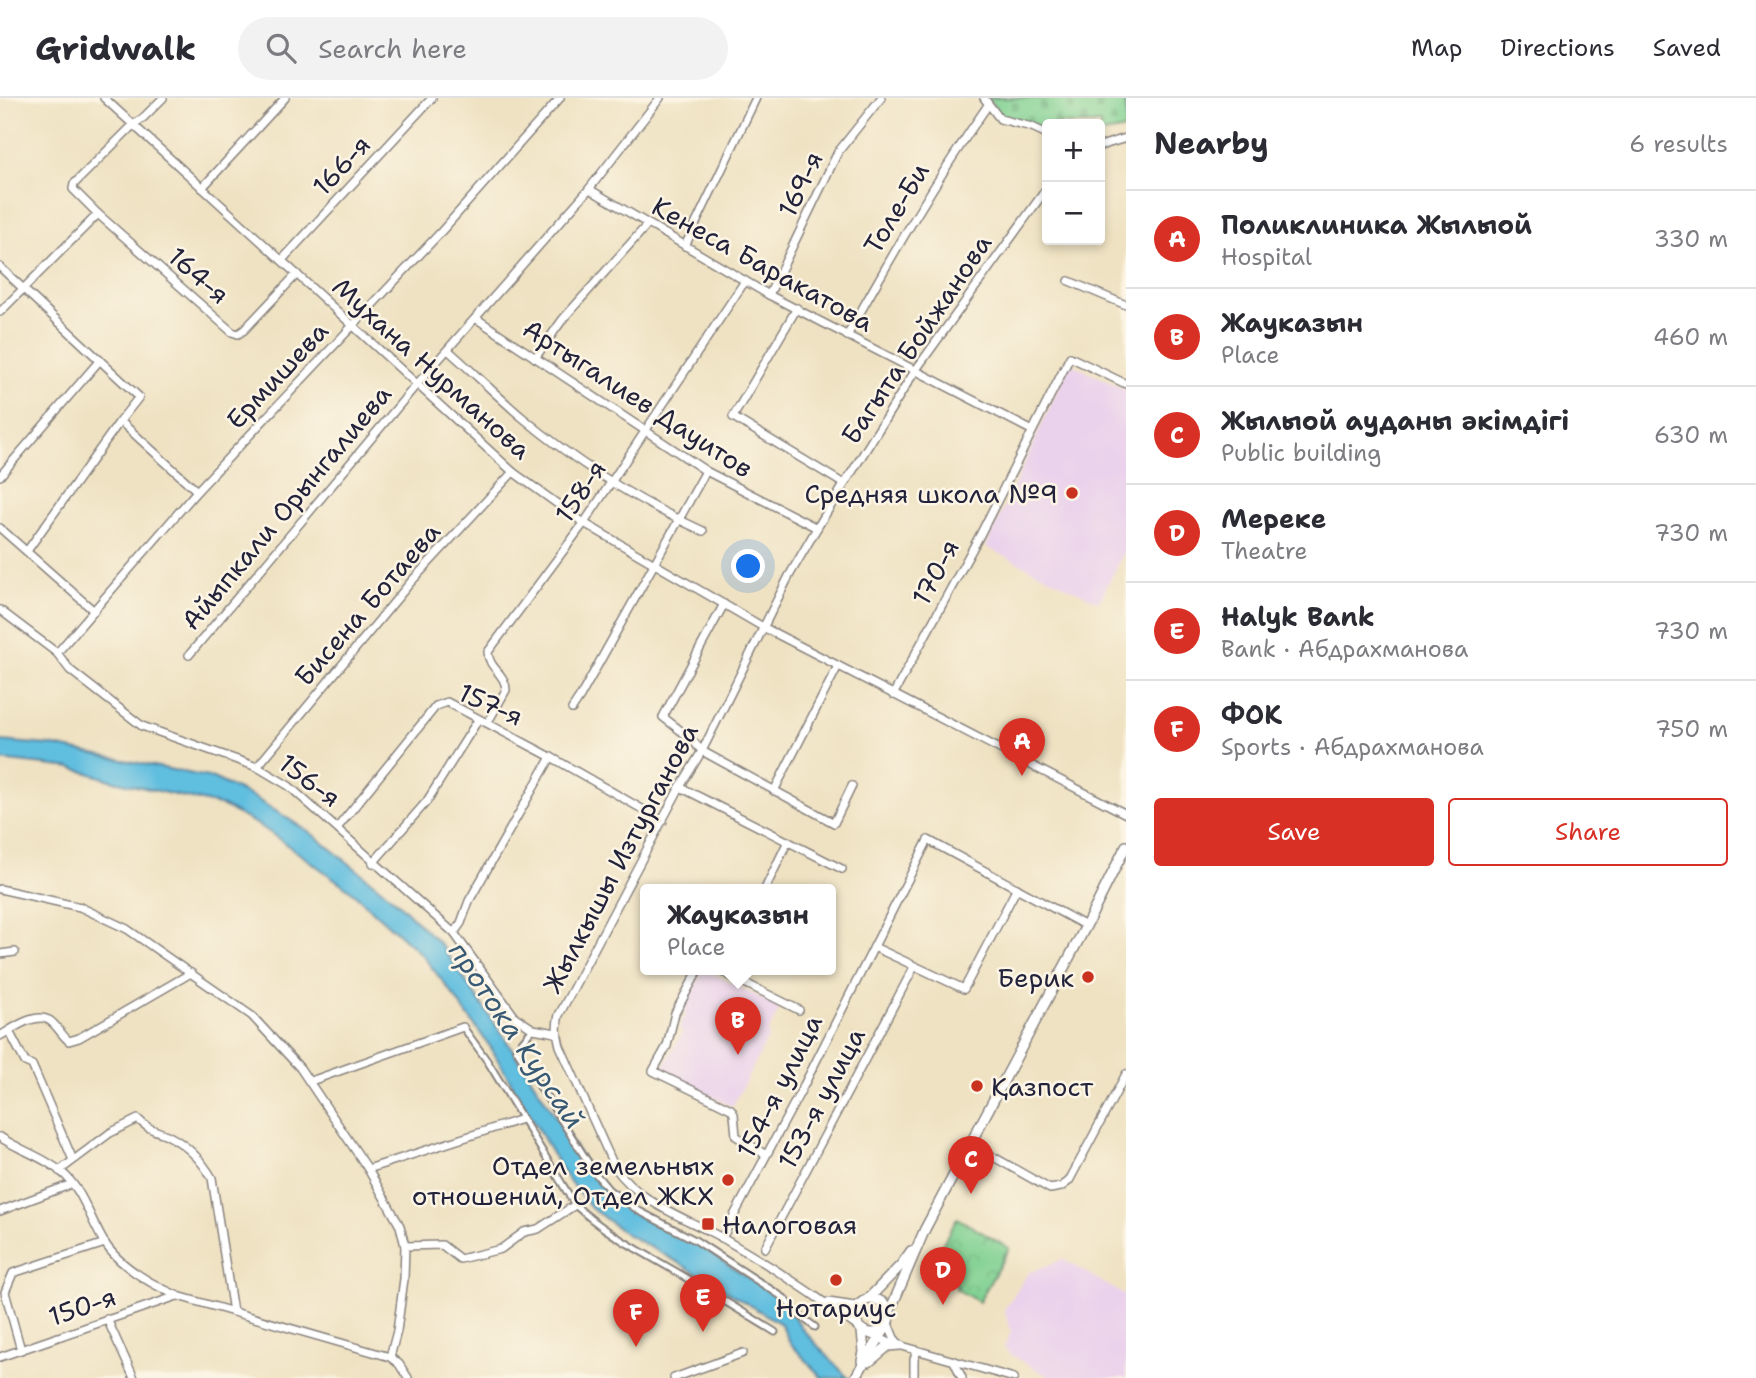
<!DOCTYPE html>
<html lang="en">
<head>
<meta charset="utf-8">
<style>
	:root { --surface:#fff; --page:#f2f2f3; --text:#2b2b33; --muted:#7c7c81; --line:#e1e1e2; --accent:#d93025 }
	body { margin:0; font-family:"Shantell Sans",sans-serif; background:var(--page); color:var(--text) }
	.controls { position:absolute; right:21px; top:21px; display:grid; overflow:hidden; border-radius:7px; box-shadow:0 4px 10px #0003 }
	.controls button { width:63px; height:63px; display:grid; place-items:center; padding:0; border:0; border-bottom:2px solid var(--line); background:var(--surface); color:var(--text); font:35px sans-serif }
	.you { position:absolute; left:749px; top:469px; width:24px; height:24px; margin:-18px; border:5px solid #fff; border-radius:50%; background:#1a73e8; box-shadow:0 0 0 10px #1a73e833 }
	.badge { display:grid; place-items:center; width:46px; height:46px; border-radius:50%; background:var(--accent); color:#fff; font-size:23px; font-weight:700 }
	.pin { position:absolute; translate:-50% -58px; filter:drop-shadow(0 2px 4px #0008) }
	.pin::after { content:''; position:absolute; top:37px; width:24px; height:21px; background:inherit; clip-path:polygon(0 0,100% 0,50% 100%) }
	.popup { position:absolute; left:640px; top:786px; width:196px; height:91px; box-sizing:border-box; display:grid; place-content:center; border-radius:7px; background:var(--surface); filter:drop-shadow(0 2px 5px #0005); font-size:23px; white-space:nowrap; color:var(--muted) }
	.popup b { font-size:26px; color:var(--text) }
	.popup::after { content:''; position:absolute; left:50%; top:100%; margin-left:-14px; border:14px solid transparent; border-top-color:var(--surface) }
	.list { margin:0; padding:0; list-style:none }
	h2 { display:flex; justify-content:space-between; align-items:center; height:91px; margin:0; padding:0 28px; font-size:30px }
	h2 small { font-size:23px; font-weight:400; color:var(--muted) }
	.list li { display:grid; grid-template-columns:46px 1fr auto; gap:21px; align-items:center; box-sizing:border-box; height:98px; padding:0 28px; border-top:2px solid var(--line) }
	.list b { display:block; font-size:26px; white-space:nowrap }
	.list p { margin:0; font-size:23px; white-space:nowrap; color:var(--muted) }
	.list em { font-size:23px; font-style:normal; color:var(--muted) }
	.actions { display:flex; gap:14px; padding:21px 28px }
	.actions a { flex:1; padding:16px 0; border:2px solid var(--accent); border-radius:7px; text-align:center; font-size:24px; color:var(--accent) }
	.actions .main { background:var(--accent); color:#fff }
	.icon { flex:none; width:38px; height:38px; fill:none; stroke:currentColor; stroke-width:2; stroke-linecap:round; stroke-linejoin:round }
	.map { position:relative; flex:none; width:1126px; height:1280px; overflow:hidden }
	header { display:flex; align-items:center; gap:42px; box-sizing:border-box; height:98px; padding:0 35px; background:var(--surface); border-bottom:2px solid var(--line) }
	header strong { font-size:33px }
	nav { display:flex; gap:38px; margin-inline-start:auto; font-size:24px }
	.search { width:490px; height:63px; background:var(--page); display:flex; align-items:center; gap:18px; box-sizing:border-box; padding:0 24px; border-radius:38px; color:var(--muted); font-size:26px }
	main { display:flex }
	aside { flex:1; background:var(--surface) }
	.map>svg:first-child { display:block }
	.built { fill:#ead1ec }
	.cemetery { fill:url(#cemetery-stones); stroke:#507966; stroke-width:2 }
	.park { fill:url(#park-crowns); stroke:#507966; stroke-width:2 }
	.water { fill:#61bedf; stroke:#42708d; stroke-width:2 }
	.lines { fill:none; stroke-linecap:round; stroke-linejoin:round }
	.pedestrian-casing { stroke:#88827e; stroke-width:9 }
	.minor-casing { stroke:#88827e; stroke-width:10 }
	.tertiary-casing { stroke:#88827e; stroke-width:12 }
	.pedestrian { stroke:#fff; stroke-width:5 }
	.minor { stroke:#fff; stroke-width:7 }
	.tertiary { stroke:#fff; stroke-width:9 }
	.poi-dot { fill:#c8321e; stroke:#fcf5e5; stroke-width:2.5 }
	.labels { text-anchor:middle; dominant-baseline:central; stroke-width:5; stroke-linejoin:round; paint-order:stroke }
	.street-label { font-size:26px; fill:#22223b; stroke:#fcf5e5 }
	.poi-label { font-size:26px; fill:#22223b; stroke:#fcf5e5; text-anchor:end }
	.water-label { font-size:28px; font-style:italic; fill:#385974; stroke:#fcf5e5 }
</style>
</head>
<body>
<header>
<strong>Gridwalk</strong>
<div class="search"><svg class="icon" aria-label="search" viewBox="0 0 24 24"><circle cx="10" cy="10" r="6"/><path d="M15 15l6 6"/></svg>Search here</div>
<nav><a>Map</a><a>Directions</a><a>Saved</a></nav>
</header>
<main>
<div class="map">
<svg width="1126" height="1280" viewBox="0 0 1126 1280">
	<defs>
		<pattern id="cemetery-stones" width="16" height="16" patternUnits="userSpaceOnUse" patternTransform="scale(1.75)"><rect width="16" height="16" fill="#7fd091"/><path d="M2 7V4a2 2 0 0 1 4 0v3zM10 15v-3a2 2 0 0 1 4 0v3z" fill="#6db27e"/></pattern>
		<pattern id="park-crowns" width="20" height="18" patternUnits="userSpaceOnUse" patternTransform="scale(1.75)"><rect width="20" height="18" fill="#7fd091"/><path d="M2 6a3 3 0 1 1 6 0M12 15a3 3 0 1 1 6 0" fill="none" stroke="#6db27e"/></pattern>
	</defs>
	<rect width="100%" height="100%" fill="#fcf5e5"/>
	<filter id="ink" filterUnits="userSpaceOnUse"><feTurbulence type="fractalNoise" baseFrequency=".0143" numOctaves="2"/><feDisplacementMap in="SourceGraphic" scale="14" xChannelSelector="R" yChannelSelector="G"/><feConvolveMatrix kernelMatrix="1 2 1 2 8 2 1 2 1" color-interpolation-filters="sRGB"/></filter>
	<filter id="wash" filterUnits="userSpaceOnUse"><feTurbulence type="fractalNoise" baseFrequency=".00686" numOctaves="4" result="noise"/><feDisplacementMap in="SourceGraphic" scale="28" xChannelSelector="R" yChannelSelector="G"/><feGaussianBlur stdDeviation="1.57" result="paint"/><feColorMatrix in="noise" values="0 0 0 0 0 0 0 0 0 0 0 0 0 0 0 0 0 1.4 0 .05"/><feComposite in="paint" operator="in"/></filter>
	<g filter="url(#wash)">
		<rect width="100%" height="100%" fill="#efe2c2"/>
		<g class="built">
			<polygon points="1070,265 1126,292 1126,450 1099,504 986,449"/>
			<polygon points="704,871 780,910 767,936 769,938 732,1009 662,972 683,933 678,931 686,916 682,913"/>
			<polygon points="1063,1161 1126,1198 1126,1280 1051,1280 1010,1256 1004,1249 1011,1234 1004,1212 1028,1175"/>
		</g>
		<polygon class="cemetery" points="989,0 1126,0 1126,31 1100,36 1100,26 1047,26 1047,31 999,19"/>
		<polygon class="park" points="957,1120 1009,1150 979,1204 956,1191 958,1188 928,1171"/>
		<polygon class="water" points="0,643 49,647 213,680 253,699 311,735 395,802 441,847 521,964 597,1084 613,1100 648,1123 694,1144 776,1198 793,1216 803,1232 848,1280 822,1280 790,1245 781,1226 676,1163 626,1136 591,1110 564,1076 491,950 451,894 422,857 350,792 262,729 223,708 114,683 72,670 0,662"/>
	</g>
	<g filter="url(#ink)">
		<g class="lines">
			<defs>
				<g id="pedestrian">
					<path d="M463 929 488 964 575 1107C605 1135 639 1152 673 1172 707 1192 741 1213 775 1234"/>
					<polyline points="533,931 516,951 595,1075 609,1092 639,1113 695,1142 784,1200 799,1217 815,1229"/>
				</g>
				<g id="minor">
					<polyline points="104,0 513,374 584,425 763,529 1126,716"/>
					<polyline points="163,0 143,20 133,27 74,86 73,91 98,116 232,234 238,236 244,232 297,176"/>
					<polyline points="984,0 1000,21 1032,29 1047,36"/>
					<polyline points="1100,48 1126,40"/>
					<polyline points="202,90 285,0"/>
					<polyline points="589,91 769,197 1031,332"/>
					<polyline points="685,148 756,0"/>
					<polyline points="282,162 432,0"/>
					<polyline points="0,169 139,299 120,323 197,393"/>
					<polyline points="1069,183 1126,207"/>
					<polyline points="769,197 838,54 881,0"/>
					<polyline points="797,210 733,319 844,386"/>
					<polyline points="0,214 98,116"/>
					<polyline points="477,221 706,373 817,430"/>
					<path d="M847 238C891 159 936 81 988 7"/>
					<path d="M448 252C473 274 497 298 523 320 577 365 639 404 703 433"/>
					<polyline points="535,260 563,221 647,127"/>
					<polyline points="0,378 100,262"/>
					<polyline points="0,430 94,513"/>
					<polyline points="27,453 120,323"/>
					<polyline points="724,506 663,619 690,640 702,653 834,725 852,688"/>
					<polyline points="0,512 57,555 70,572 142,628 257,669 289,688 454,835 515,919 533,931 556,935"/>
					<polyline points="57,555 197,393 440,135 560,0"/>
					<polyline points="189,557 417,286 589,91 660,0"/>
					<polyline points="893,597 980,437 1070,259 1126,286"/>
					<polyline points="572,611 580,599 706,373"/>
					<path d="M488 624 506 592C506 576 488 570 488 554L584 425 745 183"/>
					<polyline points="257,669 410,485 513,374"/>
					<polyline points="680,689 842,771"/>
					<polyline points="774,693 838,568"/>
					<polyline points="338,729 436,608 447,604 551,659 663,723"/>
					<polyline points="373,765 427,703 478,622"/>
					<polyline points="0,791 80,809 127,831 252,918 300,970 368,1071 400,1128 405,1148 404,1181 397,1233 390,1259"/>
					<polyline points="765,791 788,743"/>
					<polyline points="454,835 461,825 469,803 551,659"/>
					<polyline points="874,849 964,891 1017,790"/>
					<polyline points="0,856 15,854"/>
					<polyline points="699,871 675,915 667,948 653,973 731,1011 734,1016 736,1038 766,1057"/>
					<polyline points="717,871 799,912"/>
					<polyline points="9,933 25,964 32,967 73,1062"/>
					<path d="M0 938C12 931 35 914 49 922 57 927 61 937 69 943L79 940 191 875"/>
					<polyline points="311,983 463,929"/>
					<path d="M0 1039C21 1053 47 1060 66 1078 84 1096 91 1123 104 1144 120 1169 151 1186 178 1198L390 1259 399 1266 408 1280"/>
					<polyline points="969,1045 1050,1091 1061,1089 1069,1083 1126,976"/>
					<polyline points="368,1071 522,1021"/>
					<path d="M59 1073 110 1035 138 1021C147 1031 155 1032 167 1037 187 1047 201 1061 212 1080L233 1214"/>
					<polyline points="0,1113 72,1086"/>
					<polyline points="722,1140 804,987 928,742 1086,828"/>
					<polyline points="405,1148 442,1147 460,1161 501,1151 524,1134 538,1131 575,1107"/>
					<polyline points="765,1150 914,869"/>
					<polyline points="828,1204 855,1208"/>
					<polyline points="841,1216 863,1203"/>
					<polyline points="107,1221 134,1280"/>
					<polyline points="888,1225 894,1240 899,1246"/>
					<path d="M859 1230C816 1197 771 1168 724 1141 685 1119 641 1107 614 1068L560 948C557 936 556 928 559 917L680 689 702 653 789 478 817 430 915 273 1047 90"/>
					<polyline points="869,1236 888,1244 1014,1280"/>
					<polyline points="21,1252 5,1194 13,1175 105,1145"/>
					<polyline points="0,1259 177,1198"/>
					<polyline points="954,1263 962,1280"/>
					<polyline points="674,1280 743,1255"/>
					<polyline points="914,1280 914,1261 917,1253"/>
				</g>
				<g id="tertiary">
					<circle cx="872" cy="1218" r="17"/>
					<polyline points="868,1201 901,1167 911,1153"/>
					<polyline points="889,1215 925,1131 1086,828 1126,748"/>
					<polyline points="862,1263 864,1254 862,1233"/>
					<polyline points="869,1264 888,1248 900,1247"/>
					<polyline points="855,1280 885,1231"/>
				</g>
			</defs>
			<use href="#pedestrian" class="pedestrian-casing"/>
			<use href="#minor" class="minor-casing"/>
			<use href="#tertiary" class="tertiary-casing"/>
			<use href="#pedestrian" class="pedestrian"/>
			<use href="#minor" class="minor"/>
			<use href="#tertiary" class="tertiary"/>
		</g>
	</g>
	<g class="poi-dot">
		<circle cx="1072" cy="395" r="7"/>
		<circle cx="1088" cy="879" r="7"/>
		<circle cx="977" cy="988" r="7"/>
		<circle cx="728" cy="1082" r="7"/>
		<rect x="701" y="1119" width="14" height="14" rx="3.5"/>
		<circle cx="836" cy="1182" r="7"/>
	</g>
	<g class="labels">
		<g class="street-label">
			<text transform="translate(341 67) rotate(-47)">166-я</text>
			<text transform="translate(800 86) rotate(-64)">169-я</text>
			<text transform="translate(896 110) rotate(-59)">Толе-Би</text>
			<text transform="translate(763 166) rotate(29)">Кенеса Баракатова</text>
			<text transform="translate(199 177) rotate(41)">164-я</text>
			<text transform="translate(916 241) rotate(-56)">Багыта Бойжанова</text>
			<text transform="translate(432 270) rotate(42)">Мухана Нурманова</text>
			<text transform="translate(277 277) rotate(-47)">Ермишева</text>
			<text transform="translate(638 300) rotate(33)">Артыгалиев Дауитов</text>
			<text transform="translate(580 393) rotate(-56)">158-я</text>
			<text transform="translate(286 409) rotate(-50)">Айыпкали Орынгалиева</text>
			<text transform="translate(935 474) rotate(-62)">170-я</text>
			<text transform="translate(367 506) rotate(-49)">Бисена Ботаева</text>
			<text transform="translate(491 606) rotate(24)">157-я</text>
			<text transform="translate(310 682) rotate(37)">156-я</text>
			<text transform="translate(620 760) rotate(-62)">Жылкышы Изтурганова</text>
			<text transform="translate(779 988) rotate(-63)">154-я улица</text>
			<text transform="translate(821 1000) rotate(-62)">153-я улица</text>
			<text transform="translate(82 1208) rotate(-19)">150-я</text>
		</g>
		<g class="poi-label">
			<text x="1058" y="395">Средняя школа №9</text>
			<text x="1074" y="879">Берик</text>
			<text x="991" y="988" text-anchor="start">Қазпост</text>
			<text x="714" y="1067">Отдел земельных<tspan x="714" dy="30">отношений, Отдел ЖКХ</tspan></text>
			<text x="722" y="1126" text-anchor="start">Налоговая</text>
			<text x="836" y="1209" text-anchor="middle">Нотариус</text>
		</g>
		<g class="water-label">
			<text transform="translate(517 937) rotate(56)">протока Курсай</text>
		</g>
	</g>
</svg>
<div class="controls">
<button>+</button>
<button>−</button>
</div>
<div class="you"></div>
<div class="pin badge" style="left:1022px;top:678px">A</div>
<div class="pin badge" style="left:738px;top:957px">B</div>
<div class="popup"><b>Жауказын</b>Place</div>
<div class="pin badge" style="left:971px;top:1096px">C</div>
<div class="pin badge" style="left:943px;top:1207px">D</div>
<div class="pin badge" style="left:703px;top:1234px">E</div>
<div class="pin badge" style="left:636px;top:1249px">F</div>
</div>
<aside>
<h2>Nearby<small>6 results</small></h2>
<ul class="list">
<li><span class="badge">A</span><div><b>Поликлиника Жылыой</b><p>Hospital</p></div><em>330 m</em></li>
<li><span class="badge">B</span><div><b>Жауказын</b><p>Place</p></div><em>460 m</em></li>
<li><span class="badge">C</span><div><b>Жылыой ауданы әкімдігі</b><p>Public building</p></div><em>630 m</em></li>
<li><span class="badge">D</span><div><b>Мереке</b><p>Theatre</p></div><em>730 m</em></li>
<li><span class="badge">E</span><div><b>Halyk Bank</b><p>Bank · Абдрахманова</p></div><em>730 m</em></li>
<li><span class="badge">F</span><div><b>ФОК</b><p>Sports · Абдрахманова</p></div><em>750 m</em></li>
</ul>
<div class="actions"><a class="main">Save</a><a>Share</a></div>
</aside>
</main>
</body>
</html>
